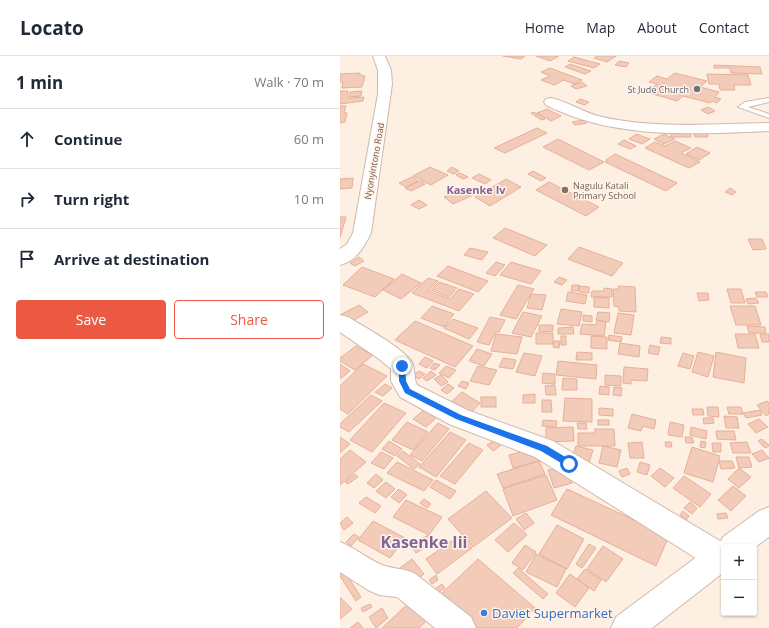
<!DOCTYPE html>
<html lang="en">
<head>
<meta charset="utf-8">
<style>
	:root { --surface:#fff; --page:#f2f2f3; --text:#1f2937; --muted:#747a83; --line:#e0e1e3; --accent:#eb5943 }
	body { margin:0; font-family:"Open Sans",sans-serif; background:var(--page); color:var(--text) }
	.controls { position:absolute; right:12px; bottom:12px; display:grid; overflow:hidden; border-radius:4px; box-shadow:0 1px 3px #0004 }
	.controls button { width:36px; height:36px; display:grid; place-items:center; padding:0; border:0; border-bottom:1px solid var(--line); background:var(--surface); color:var(--text); font:20px sans-serif }
	.stop { position:absolute; width:12px; height:12px; margin:-9px; border:3px solid #1a73e8; border-radius:50%; background:#fff }
	.stop.end { background:#1a73e8; border-color:#fff; box-shadow:0 1px 4px #0008 }
	.list { margin:0; padding:0; list-style:none }
	h2 { display:flex; justify-content:space-between; align-items:center; height:52px; margin:0; padding:0 16px; font-size:17px }
	h2 small { font-size:13px; font-weight:400; color:var(--muted) }
	.list li { display:grid; grid-template-columns:26px 1fr auto; gap:12px; align-items:center; box-sizing:border-box; height:60px; padding:0 16px; border-top:1px solid var(--line) }
	.list b { display:block; font-size:15px; white-space:nowrap }
	.list em { font-size:13px; font-style:normal; color:var(--muted) }
	.actions { display:flex; gap:8px; padding:12px 16px }
	.actions a { flex:1; padding:9px 0; border:1px solid var(--accent); border-radius:4px; text-align:center; font-size:14px; color:var(--accent) }
	.actions .main { background:var(--accent); color:#fff }
	.icon { flex:none; width:22px; height:22px; fill:none; stroke:currentColor; stroke-width:2; stroke-linecap:round; stroke-linejoin:round }
	.map { position:relative; flex:none; width:429px; height:572px; overflow:hidden }
	header { display:flex; align-items:center; gap:24px; box-sizing:border-box; height:56px; padding:0 20px; background:var(--surface); border-bottom:1px solid var(--line) }
	header strong { font-size:19px }
	nav { display:flex; gap:22px; margin-inline-start:auto; font-size:14px }
	main { display:flex }
	aside { flex:1; background:var(--surface) }
	.map>svg:first-child { display:block }
	.building { fill:#f3cbb9; stroke:#e6af99 }
	.lines { fill:none; stroke-linecap:round; stroke-linejoin:round }
	.lane-casing { stroke:#d1b8ac; stroke-width:2 }
	.street-casing { stroke:#d1b8ac; stroke-width:2 }
	.secondary-casing { stroke:#d4b8a9; stroke-width:2 }
	.lane { fill:#fff; fill-rule:evenodd }
	.street { fill:#fff; fill-rule:evenodd }
	.secondary { fill:#fff; fill-rule:evenodd }
	.route { fill:#1a73e8 }
	.worship-dot { fill:#6b7280; stroke:#fff4e9; stroke-width:1.5 }
	.education-dot { fill:#8d6e63; stroke:#fff4e9; stroke-width:1.5 }
	.shop-dot { fill:#3f7fe0; stroke:#fff4e9; stroke-width:1.5 }
	.labels { text-anchor:middle; dominant-baseline:central; stroke-width:3; stroke-linejoin:round; paint-order:stroke }
	.far-worship-label { font-size:9px; fill:#5b616d; stroke:#fff4e9; text-anchor:end }
	.far-street-label { font-size:9px; fill:#765448; stroke:#fff4e9 }
	.far-education-label { font-size:9px; fill:#785e54; stroke:#fff4e9; text-anchor:start }
	.far-quarter-label { font-size:11px; font-weight:bold; fill:#826399; stroke:#fff4e9 }
	.near-shop-label { font-size:13px; fill:#366cbe; stroke:#fff4e9; text-anchor:start }
	.near-quarter-label { font-size:16px; font-weight:bold; fill:#826399; stroke:#fff4e9 }
</style>
</head>
<body>
<header>
<strong>Locato</strong>
<nav><a>Home</a><a>Map</a><a>About</a><a>Contact</a></nav>
</header>
<main>
<aside>
<h2>1 min<small>Walk · 70 m</small></h2>
<ul class="list">
<li><svg class="icon" aria-label="ahead" viewBox="0 0 24 24"><path d="M12 20V5M6 11l6-6 6 6"/></svg><div><b>Continue</b></div><em>60 m</em></li>
<li><svg class="icon" aria-label="right" viewBox="0 0 24 24"><path d="M7 20v-9h11M14 6l5 5-5 5"/></svg><div><b>Turn right</b></div><em>10 m</em></li>
<li><svg class="icon" aria-label="arrive" viewBox="0 0 24 24"><path d="M6 21V4h12l-3 4 3 4H6"/></svg><div><b>Arrive at destination</b></div></li>
</ul>
<div class="actions"><a class="main">Save</a><a>Share</a></div>
</aside>
<div class="map">
<svg width="429" height="572" viewBox="0 0 429 572">
	<rect width="100%" height="100%" fill="#fdf0e2"/>
	<g class="building">
		<polygon points="163,0 185,0 181,3"/>
		<polygon points="196,0 219,0 210,5"/>
		<polygon points="257,0 276,0 267,6 254,2"/>
		<polygon points="234,1 260,8 254,12 228,5"/>
		<polygon points="279,5 289,7 286,11 275,9"/>
		<polygon points="230,8 251,15 245,18 225,11"/>
		<polygon points="374,9 420,11 422,18 391,17 390,12 374,12"/>
		<polygon points="210,12 242,24 234,28 224,24 214,29 201,24 210,20 201,16"/>
		<polygon points="20,17 20,19 25,20 22,31 2,32 3,26 0,26 0,18"/>
		<polygon points="335,17 367,25 360,31 379,36 375,41 381,43 377,47 372,45 370,47 343,40 337,45 306,36 317,28 309,26 317,20 327,23"/>
		<polygon points="367,18 408,19 411,29 394,29 395,34 380,34 379,28 369,28"/>
		<polygon points="242,26 247,30 236,33 231,30"/>
		<polygon points="0,35 8,35 8,42 24,41 23,45 0,48"/>
		<polygon points="22,35 21,40 10,41 10,36"/>
		<polygon points="240,43 249,46 245,49 236,46"/>
		<polygon points="0,50 6,50 4,57 7,57 5,66 0,67"/>
		<polygon points="368,51 375,55 368,58 361,54"/>
		<polygon points="207,53 221,60 211,65 197,57"/>
		<polygon points="194,56 205,63 201,64 191,57"/>
		<polygon points="244,64 247,67 235,69 232,66"/>
		<polygon points="197,72 207,77 165,97 154,92"/>
		<polygon points="350,75 351,81 332,81 330,76"/>
		<polygon points="354,77 367,77 368,81 355,81"/>
		<polygon points="296,78 310,83 302,88 289,83"/>
		<polygon points="324,78 335,83 324,88 314,83"/>
		<polygon points="218,83 264,106 249,114 203,91"/>
		<polygon points="284,84 296,90 290,93 278,88"/>
		<polygon points="335,85 351,92 341,97 360,106 349,112 305,92 315,86 325,90"/>
		<polygon points="357,91 370,97 359,104 346,98"/>
		<polygon points="275,98 337,127 326,135 265,106 267,105 266,104"/>
		<polygon points="90,111 108,119 91,129 73,120"/>
		<polygon points="112,111 119,115 114,118 107,115"/>
		<polygon points="193,115 206,122 201,125 188,118"/>
		<polygon points="120,117 128,121 123,123 116,119"/>
		<polygon points="139,118 151,124 145,128 132,122"/>
		<polygon points="72,121 78,125 66,131 59,127"/>
		<polygon points="13,122 12,132 0,133 0,123"/>
		<polygon points="166,123 181,131 150,150 135,141"/>
		<polygon points="80,125 85,128 71,135 65,132"/>
		<polygon points="209,126 259,151 246,160 196,134"/>
		<polygon points="126,131 136,138 113,148 104,141"/>
		<polygon points="390,132 396,136 392,139 385,136"/>
		<polygon points="79,144 87,149 79,153 71,149"/>
		<polygon points="0,161 6,161 0,182"/>
		<polygon points="165,172 207,189 195,200 153,182"/>
		<polygon points="408,183 422,183 426,193 413,194"/>
		<polygon points="239,191 283,207 272,220 228,203"/>
		<polygon points="130,192 148,196 142,204 124,199"/>
		<polygon points="19,201 24,205 15,210 10,207"/>
		<polygon points="156,206 165,209 155,220 146,217"/>
		<polygon points="171,206 201,215 191,228 160,219"/>
		<polygon points="108,210 148,225 138,236 97,220"/>
		<polygon points="22,211 54,223 35,241 3,229"/>
		<polygon points="62,218 81,227 61,243 43,234"/>
		<polygon points="219,221 227,224 222,229 214,226"/>
		<polygon points="88,222 98,225 88,235 110,243 119,233 134,238 119,255 72,237"/>
		<polygon points="99,226 117,232 109,241 91,234"/>
		<polygon points="178,229 194,233 176,263 160,259"/>
		<polygon points="232,229 239,229 238,235 231,235"/>
		<polygon points="239,230 249,231 249,237 239,236"/>
		<polygon points="278,230 295,231 296,256 279,255 279,251 274,250 273,233 279,233"/>
		<polygon points="264,232 272,233 272,241 251,241 252,235 264,235"/>
		<polygon points="387,233 401,233 405,247 391,247"/>
		<polygon points="228,236 247,239 245,248 226,245"/>
		<polygon points="415,236 426,236 428,241 417,241"/>
		<polygon points="357,237 368,237 369,244 359,245"/>
		<polygon points="191,238 206,239 202,254 187,252"/>
		<polygon points="254,241 269,242 269,252 254,251"/>
		<polygon points="416,242 419,247 408,248 406,243"/>
		<polygon points="19,249 28,256 7,268 0,261 0,259"/>
		<polygon points="92,250 114,258 104,271 81,262"/>
		<polygon points="390,250 415,250 421,269 396,269"/>
		<polygon points="221,253 242,256 239,270 217,268"/>
		<polygon points="183,256 202,260 191,281 172,277"/>
		<polygon points="258,256 270,257 269,266 256,264"/>
		<polygon points="278,257 294,259 291,279 274,277"/>
		<polygon points="243,259 252,260 252,266 243,265"/>
		<polygon points="150,261 165,264 159,276 156,276 149,289 137,286"/>
		<polygon points="113,263 138,272 129,283 104,272"/>
		<polygon points="257,264 266,266 264,280 240,278 242,268 256,269"/>
		<polygon points="75,265 133,290 115,311 55,284"/>
		<polygon points="199,269 213,269 213,275 199,276"/>
		<polygon points="407,270 425,271 426,277 409,277"/>
		<polygon points="233,271 234,278 218,278 218,272"/>
		<rect x="196" y="277" width="17" height="11"/>
		<polygon points="156,278 182,281 177,298 151,295"/>
		<polygon points="395,278 415,278 419,292 398,292"/>
		<polygon points="420,278 429,278 429,286 422,286"/>
		<polygon points="269,279 282,281 281,286 268,284"/>
		<rect x="221" y="280" width="5" height="9"/>
		<polygon points="251,280 267,281 267,293 251,292"/>
		<polygon points="321,281 331,282 331,288 320,287"/>
		<polygon points="214,285 220,285 219,292 213,291"/>
		<polygon points="280,287 300,290 299,301 278,298"/>
		<polygon points="310,289 320,291 318,299 308,297"/>
		<polygon points="16,290 33,299 15,314 0,305 0,302"/>
		<polygon points="137,293 152,298 144,310 129,305"/>
		<polygon points="237,296 252,297 252,304 236,304"/>
		<polygon points="358,296 374,300 368,321 352,316"/>
		<polygon points="376,296 406,302 404,327 373,321"/>
		<polygon points="184,297 202,300 195,320 176,316"/>
		<polygon points="343,297 354,300 350,313 338,310"/>
		<polygon points="85,301 93,305 87,312 79,308"/>
		<polygon points="163,302 176,304 173,313 159,311"/>
		<polygon points="218,305 257,309 256,323 216,319"/>
		<polygon points="94,307 100,309 95,314 90,312"/>
		<polygon points="0,308 10,315 0,323"/>
		<polygon points="23,308 47,320 8,358 0,353 0,330"/>
		<polygon points="106,310 116,314 109,322 99,317"/>
		<polygon points="138,310 157,314 149,329 130,325"/>
		<polygon points="284,311 308,313 307,325 291,324 291,328 283,327"/>
		<polygon points="79,315 85,318 79,323 73,319"/>
		<polygon points="91,315 96,319 87,325 83,322"/>
		<polygon points="203,317 215,318 215,328 202,327"/>
		<polygon points="101,319 108,326 101,330 94,323"/>
		<polygon points="265,319 281,320 281,330 265,329"/>
		<polygon points="223,322 237,323 237,334 222,334"/>
		<polygon points="122,325 129,327 126,333 118,330"/>
		<polygon points="45,328 52,332 43,340 35,336"/>
		<polygon points="108,328 114,332 107,338 101,334"/>
		<polygon points="215,329 216,339 206,339 205,330"/>
		<polygon points="260,330 269,331 269,339 259,338"/>
		<polygon points="274,331 282,332 281,340 273,339"/>
		<polygon points="122,336 140,347 129,359 110,347"/>
		<polygon points="195,338 195,347 183,347 183,339"/>
		<polygon points="31,339 42,345 9,376 0,371 0,368"/>
		<rect x="141" y="341" width="15" height="10"/>
		<polygon points="225,342 252,343 252,366 223,365"/>
		<polygon points="202,344 211,344 212,356 202,356"/>
		<polygon points="427,345 429,347 429,358 426,360 417,349"/>
		<polygon points="44,347 66,357 32,396 10,384"/>
		<polygon points="367,351 378,351 379,361 368,360"/>
		<polygon points="387,351 401,351 403,358 389,358"/>
		<polygon points="259,352 273,353 273,360 259,359"/>
		<polygon points="352,353 363,353 364,359 353,359"/>
		<polygon points="84,354 96,362 86,371 73,363"/>
		<polygon points="420,354 422,359 406,362 403,357"/>
		<polygon points="292,358 316,364 314,373 303,370 301,375 288,372"/>
		<polygon points="384,360 397,361 399,372 386,372"/>
		<polygon points="363,362 373,362 374,367 364,368"/>
		<polygon points="419,363 428,371 416,377 408,368"/>
		<polygon points="203,364 217,365 216,371 202,370"/>
		<rect x="258" y="364" width="11" height="5"/>
		<polygon points="67,366 88,376 73,394 52,384"/>
		<polygon points="330,366 344,369 342,381 328,379"/>
		<polygon points="98,367 109,373 82,405 70,399"/>
		<polygon points="237,367 246,367 247,373 238,373"/>
		<polygon points="233,371 234,385 206,386 206,372"/>
		<polygon points="351,371 367,375 366,383 350,379"/>
		<polygon points="255,373 274,373 275,390 238,390 238,377 255,377"/>
		<polygon points="376,375 394,375 396,384 377,383"/>
		<polygon points="110,376 126,384 96,421 79,411"/>
		<polygon points="0,381 10,388 0,397"/>
		<polygon points="345,381 352,381 354,387 346,387"/>
		<polygon points="422,383 429,389 429,390 425,392 418,385"/>
		<polygon points="155,384 161,389 153,395 147,389"/>
		<polygon points="49,385 62,393 55,400 42,393"/>
		<polygon points="361,385 366,386 365,392 360,391"/>
		<polygon points="302,386 304,402 290,402 288,387"/>
		<polygon points="325,386 331,386 332,391 326,391"/>
		<polygon points="407,386 411,397 393,397 390,387"/>
		<polygon points="129,387 143,394 115,428 100,420"/>
		<polygon points="372,387 381,387 381,396 373,396"/>
		<polygon points="236,390 253,394 249,407 231,403"/>
		<polygon points="263,390 281,394 277,411 259,407"/>
		<polygon points="352,391 380,400 373,426 344,417"/>
		<polygon points="197,392 201,404 173,412 169,399"/>
		<polygon points="10,394 26,406 0,429 0,403"/>
		<polygon points="422,394 429,402 419,406 412,398"/>
		<polygon points="63,395 80,408 74,413 57,400"/>
		<polygon points="41,396 53,402 44,413 31,407"/>
		<polygon points="396,401 409,401 412,411 399,412"/>
		<polygon points="199,405 205,418 163,432 157,418"/>
		<polygon points="379,405 392,405 395,412 381,413"/>
		<polygon points="57,406 93,424 84,435 47,417"/>
		<polygon points="300,406 310,409 307,419 297,416"/>
		<polygon points="225,410 232,427 214,432 208,414"/>
		<polygon points="287,412 290,418 282,421 279,415"/>
		<polygon points="320,412 334,422 325,431 311,420"/>
		<polygon points="399,412 411,421 399,432 388,423"/>
		<polygon points="15,418 18,421 8,428 5,426"/>
		<polygon points="36,418 43,424 34,432 27,427"/>
		<polygon points="206,419 217,444 173,460 163,433"/>
		<polygon points="344,420 371,438 360,451 333,432"/>
		<polygon points="96,424 116,435 110,443 90,431"/>
		<polygon points="46,426 55,433 46,442 36,435"/>
		<polygon points="393,430 406,440 391,455 378,444"/>
		<polygon points="59,433 67,439 59,447 51,441"/>
		<polygon points="227,433 329,480 316,510 211,459"/>
		<polygon points="146,435 172,462 133,491 108,463"/>
		<polygon points="26,441 41,450 35,457 19,447"/>
		<polygon points="84,443 91,448 87,452 80,447"/>
		<polygon points="66,444 102,461 89,479 53,461"/>
		<polygon points="350,446 357,452 352,458 344,452"/>
		<polygon points="343,455 349,460 346,464 340,459"/>
		<polygon points="186,457 194,467 184,474 176,463"/>
		<polygon points="386,457 388,462 378,463 377,458"/>
		<polygon points="7,461 13,467 4,474 0,467"/>
		<polygon points="33,465 65,482 50,502 18,484"/>
		<polygon points="174,467 187,479 168,496 155,484"/>
		<polygon points="217,469 244,483 227,513 199,498"/>
		<polygon points="14,478 19,481 11,490 6,486"/>
		<polygon points="88,479 92,487 76,497 71,490"/>
		<polygon points="120,479 132,492 97,518 86,503"/>
		<polygon points="249,488 256,492 242,512 236,508"/>
		<polygon points="185,489 196,496 183,514 172,507"/>
		<polygon points="263,490 283,503 266,526 247,513"/>
		<polygon points="196,498 226,513 217,531 186,516"/>
		<polygon points="72,503 84,518 67,531 56,515"/>
		<polygon points="138,503 195,552 177,572 136,572 101,538"/>
		<polygon points="178,512 208,538 203,543 173,517"/>
		<polygon points="3,513 21,541 16,545 0,520 0,515"/>
		<polygon points="245,513 261,524 254,535 237,523"/>
		<polygon points="230,518 249,532 235,551 216,537"/>
		<polygon points="96,519 98,524 92,528 89,524"/>
		<polygon points="102,528 105,532 98,537 95,533"/>
		<polygon points="0,541 12,553 0,563"/>
		<polygon points="75,541 93,559 79,572 42,572"/>
		<polygon points="30,548 32,551 23,556 21,552"/>
		<polygon points="42,552 48,562 36,572 29,561"/>
		<polygon points="18,566 23,572 10,572"/>
	</g>
	<g class="lines">
		<defs>
			<polygon id="lane" points="429,42 429,46 408,51 429,58 429,62 398,51 405,46"/>
			<g id="street">
				<path d="M33 0H45L51 14 52 28 31 177C24 191 16 205 0 209V193L7 188 13 177 38 38V14Z"/>
				<path d="M211 42C229 46 244 57 262 61 316 73 374 68 429 67V75C353 78 276 84 206 49L204 46 206 43Z"/>
				<path d="M0 259 8 261C24 271 60 290 71 305 76 312 73 321 77 329L127 354 213 385 390 491H384V513L380 515 370 511 195 401 109 368 60 341 51 325V313L39 303 0 276Z"/>
				<path d="M0 486C15 492 28 503 42 509 52 513 63 512 74 517L131 561 136 572H95L57 541 39 539 28 534 0 516Z"/>
			</g>
			<polygon id="secondary" points="429,451 429,481 414,492 384,491 384,516 312,572 271,572 276,561 374,488 381,485 383,481 419,455"/>
		</defs>
		<use href="#lane" class="lane-casing"/>
		<use href="#street" class="street-casing"/>
		<use href="#secondary" class="secondary-casing"/>
		<use href="#lane" class="lane"/>
		<use href="#street" class="street"/>
		<use href="#secondary" class="secondary"/>
	</g>
	<polygon class="route" points="62,307 65,310 66,325 70,333 121,359 207,390 232,405 232,410 226,410 201,395 116,363 65,337 59,325 59,310"/>
	<circle class="worship-dot" cx="357" cy="33" r="4"/>
	<circle class="education-dot" cx="225" cy="134" r="4"/>
	<circle class="shop-dot" cx="144" cy="557" r="4"/>
	<g class="labels">
		<g class="far-worship-label">
			<text x="349" y="33">St Jude Church</text>
		</g>
		<g class="far-street-label">
			<text transform="translate(34 105) rotate(-80)">Nyonyintono Road</text>
		</g>
		<g class="far-education-label">
			<text x="233" y="129">Nagulu Katali<tspan x="233" dy="10">Primary School</tspan></text>
		</g>
		<g class="far-quarter-label">
			<text x="136" y="133">Kasenke Iv</text>
		</g>
		<g class="near-shop-label">
			<text x="152" y="557">Daviet Supermarket</text>
		</g>
		<g class="near-quarter-label">
			<text x="84" y="486">Kasenke Iii</text>
		</g>
	</g>
</svg>
<div class="controls">
<button>+</button>
<button>−</button>
</div>
<div class="stop" style="left:229px;top:408px"></div>
<div class="stop end" style="left:62px;top:310px"></div>
</div>
</main>
</body>
</html>
